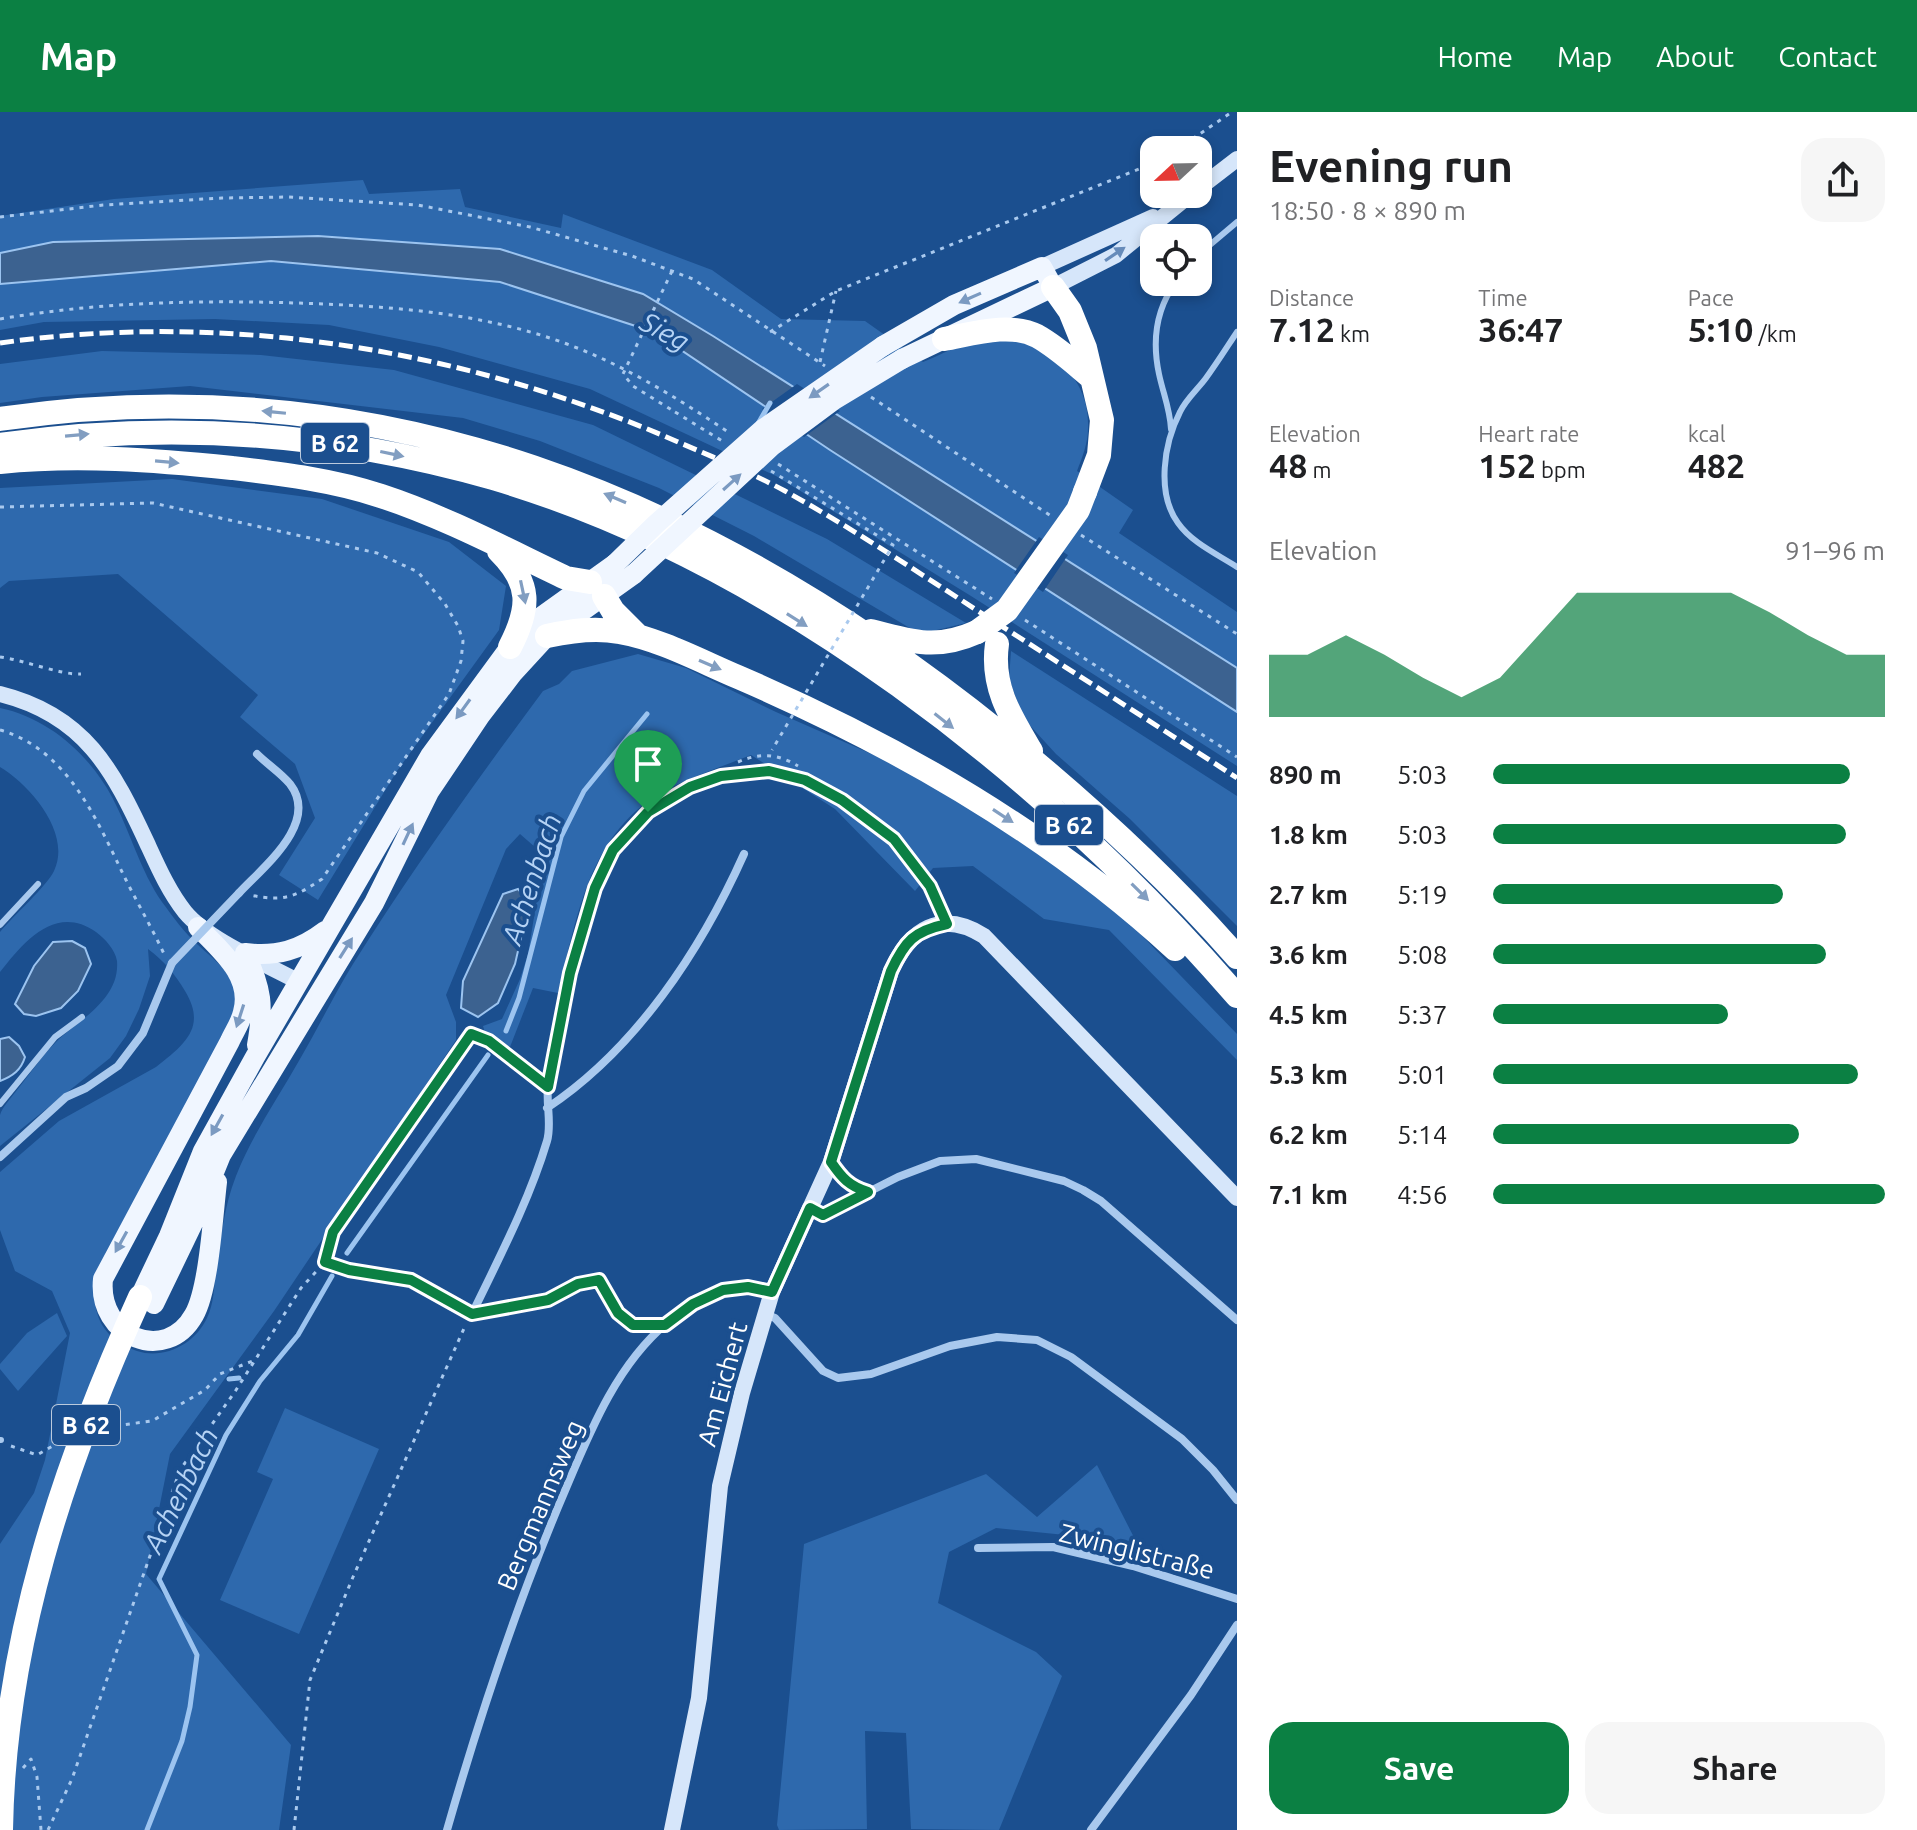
<!DOCTYPE html>
<meta charset="utf-8">
<style>
:root{--surface:#fff;--page:#f6f6f6;--text:#202124;--muted:#757577;--accent:#0b8043}
body{margin:0;font-family:Ubuntu,sans-serif;background:var(--page);color:var(--text);height:100vh;display:flex;flex-direction:column;font-size:30px;white-space:nowrap}
*{box-sizing:border-box;margin:0}
p{font-size:26px;color:var(--muted)}
.icon{flex:none;width:44px;height:44px;fill:none;stroke:currentColor;stroke-width:2;stroke-linecap:round;stroke-linejoin:round}
.map{position:relative;flex:1;overflow:hidden}
.drawer{display:flex;flex-direction:column;background:var(--surface);width:680px}
.drawer>*{flex:none}
.needle{width:52px;rotate:248deg}
.tools{position:absolute;left:1140px;top:24px;display:grid;gap:16px}
.tools a{display:grid;place-items:center;width:72px;height:72px;border-radius:16px;background:var(--surface);box-shadow:0 4px 12px #0003;font-size:40px}
.pin{position:absolute;display:grid;place-items:center;width:68px;height:68px;color:#fff;margin:-82px -34px;border-radius:50% 50% 50% 0;rotate:-45deg;box-shadow:0 0 8px #0007}
.pin .icon{rotate:45deg}
.round{display:grid;place-items:center;flex:none;width:84px;height:84px;border-radius:24px;background:var(--page)}
.summary{display:flex;align-items:center;justify-content:space-between;height:136px;padding:0 32px}
h1{font-size:44px;font-weight:700;line-height:60px}
.figures{display:grid;grid-template-columns:repeat(3,1fr);gap:12px;height:136px;padding:8px 32px}
.figures div{display:grid;align-content:center}
.figures b{font-size:34px;font-weight:700}
.figures small{font-size:22px;font-weight:400}
.figures p{font-size:22px}
.chart{height:224px;padding:16px 32px}
.chart p{display:flex;justify-content:space-between}
.chart svg{width:100%;height:144px;margin-top:8px;fill:var(--accent);opacity:.7}
.cta{display:flex;gap:16px;margin-top:auto;padding:16px 32px}
.cta a{flex:1;height:92px;border-radius:24px;background:var(--accent);color:#fff;font-size:32px;font-weight:700;line-height:92px;text-align:center}
.cta a+a{background:var(--page);color:var(--text)}
ul{padding:0 32px;list-style:none;font-size:26px}
li{display:grid;grid-template-columns:128px 96px 1fr;align-items:center;height:60px}
li i{height:20px;border-radius:10px;background:var(--accent)}
header{display:flex;align-items:center;gap:48px;box-sizing:border-box;height:112px;padding:0 40px;background:var(--accent);color:#fff}
header strong{font-size:38px}
nav{display:flex;gap:44px;margin-inline-start:auto;font-size:28px}
main{display:flex;flex:1;min-height:0}
.map>svg:first-child{display:block}
</style>
<header>
<strong>Map</strong>
<nav><a>Home</a><a>Map</a><a>About</a><a>Contact</a></nav>
</header>
<main>
<div class="map">
<svg width="1237" height="1718" viewBox="0 0 1237 1718">
<rect width="100%" height="100%" fill="#1b4f8f"/>
<path fill="#2e69ad" d="M363,68L369,82L460,77L465,95L561,116L563,102L712,158L781,207L865,209L923,250C939,244 957,233 975,229C1032,217 1091,256 1088,317C1088,331 1082,346 1077,359L1133,398L1119,421L1237,500V556L713,224L643,182L500,137L318,124L53,130L0,141V104L114,87Z
M271,149L500,170L654,220L830,338L1237,600V654L971,484L776,364L590,277L439,235L329,213L215,207L44,210L0,218V172Z
M102,239L261,243L394,258L593,313L827,427L966,511L920,522L754,424L659,376L540,329L463,306L190,274L42,285L0,291V252Z
M172,367L322,387L449,430L506,474L499,518L397,659L318,788L279,763L315,706L295,652L240,605L258,583L118,462L9,469L0,476V376Z
M1011,539L1237,684V814L1130,707L1056,642L1024,607L1009,567Z
M638,542L686,556L776,600L883,647L951,683L1059,756L1123,804L1237,922V948L1109,818L1044,807L973,754L933,756L915,779L835,697L751,643C724,654 696,663 670,676C589,717 578,802 558,881L533,876L510,935L486,924L483,914L502,907L520,867L528,842L536,793L524,769L543,742L520,722L506,737L446,883L456,910V928L274,1199L170,1342L146,1462L291,1633L279,1718H0V1432L34,1381L45,1348L70,1221L52,1179L15,1159L0,1118V1060L59,1009L156,955C185,932 207,915 185,879C175,862 164,849 148,837L150,864L139,897L126,924L110,946L0,1034C0,1025 0,1013 0,1003C2,995 12,985 17,978C30,962 41,945 56,930C78,908 120,888 117,849C115,837 105,827 96,820C55,791 23,831 0,860V820C13,804 47,774 54,759C72,721 30,673 0,655V596C48,606 89,642 112,685C130,719 140,758 162,790C173,805 184,820 197,832C212,846 225,854 233,873C240,888 232,905 227,920L106,1140C87,1179 89,1223 137,1239C164,1248 195,1232 207,1206C214,1192 214,1174 216,1159C221,1127 224,1094 236,1064C252,1023 278,986 300,947C318,916 334,883 353,852C412,758 477,668 543,579L559,572L572,559Z
M57,1201L67,1224L18,1279L0,1257V1252L27,1221Z
M285,1296L379,1337L299,1522L220,1488L273,1367L257,1360Z
M1097,1353L1142,1441L1065,1423L996,1416L949,1440L938,1491L1036,1540L1062,1564L999,1718L911,1717L906,1621L865,1619L867,1717L779,1718L777,1713L804,1432L986,1362L1037,1405Z"/>
<path fill="#3c6290" stroke="#9cc4f0" stroke-width="2" d="M318,124L500,137L643,182L713,224L1237,556V600L830,338L654,220L500,170L271,149L0,172V141L53,130Z
M518,777L529,791L515,852L498,891L478,905L461,896L463,869L503,782Z
M72,829L85,836L91,852L78,879L61,896L36,904L24,902L15,892L34,854L53,830Z
M9,925L19,934L25,945C21,958 13,964 0,969V927Z"/>
<path fill="#1b4f8f" d="M797,272L840,299L804,325L762,297Z
M1039,425L1068,443L1043,480L1014,461Z"/>
<g fill="none" stroke-linecap="round" stroke-linejoin="round">
<path stroke="#9cc4f0" stroke-width="5" d="M759,310L770,291
M506,919L519,886L561,725L584,679L647,602
M347,1141L488,943
M229,1267L239,1266
M147,1718L182,1629L190,1595L197,1543L159,1467L226,1323L260,1269L298,1223L332,1164"/>
<path stroke="#a9c9ee" stroke-width="3" stroke-dasharray="4 6" stroke-linecap="butt" d="M1176,38L1232,0
M0,105L103,93L222,86L288,85L418,93L530,115L632,144L693,167L825,254
M672,159L623,262L633,274L675,300
M0,207C98,190 198,188 297,191C388,194 481,200 567,232C626,254 679,287 731,322
M770,220L836,179L1154,51
M820,250L836,179
M871,285L1051,404
M778,352L992,487
M0,395L153,391L377,441L418,460L445,492L458,514L463,529L461,549L449,582L322,767C295,785 284,790 250,783
M1081,423L1237,522
M1025,508L1237,645
M0,545C24,548 60,563 81,562
M0,618C69,638 97,709 126,768C139,794 153,818 165,844
M738,650C761,640 778,642 798,654
M325,1150L349,1158L411,1168L464,1197
M486,1200L548,1188L578,1172L599,1168C613,1192 618,1213 649,1213
M106,1315L152,1309L205,1278L220,1262L255,1248
M11,1334L37,1343L58,1331
M23,1656L31,1647L37,1665L41,1718
M48,1718L72,1667L180,1358L236,1278L301,1176L325,1150L333,1120L471,922L489,929L539,968
M294,1718L310,1568L353,1465L466,1212"/>
<path stroke="#a9c9ee" stroke-width="6" d="M1198,143L1237,110
M1237,220C1227,235 1217,251 1206,266C1198,277 1186,287 1180,300C1164,331 1156,381 1178,411C1192,431 1217,442 1237,455
M1171,317C1170,297 1163,281 1159,262C1152,229 1156,197 1176,170
M0,813L38,772
M0,992L55,925L82,905
M0,1328H1"/>
<path stroke="#a9c9ee" stroke-width="8" d="M239,781C263,755 320,711 290,672C281,661 267,652 257,642
M547,996C636,937 701,838 744,742
M0,1045L66,985L86,976L118,954L143,921L172,851
M831,1051C842,1067 849,1074 868,1080
M810,1096L823,1103L898,1065L940,1049L976,1047L1064,1069L1083,1078L1101,1089L1237,1208
M472,1202C499,1146 529,1089 547,1029C552,1013 546,992 548,975C554,919 569,863 585,810C592,786 599,757 614,737C652,685 724,648 788,664C845,678 899,724 929,773C936,785 941,799 947,812
M765,1202L775,1206L823,1259L838,1266L871,1262L950,1234L997,1225L1037,1228L1071,1245L1182,1327L1213,1358L1237,1388
M978,1436L1053,1435L1133,1454L1237,1487
M447,1718C480,1603 517,1491 564,1381C589,1322 616,1253 667,1211C702,1182 727,1171 772,1180
M1091,1718L1191,1583L1237,1513"/>
<path stroke="#d6e6fa" stroke-width="16" d="M1198,77L1237,47
M1042,155L1153,105
M1053,175L1116,143L1191,82
M0,582C85,603 113,658 147,731C158,755 169,780 185,800C208,828 266,852 299,870
M672,1718L699,1586L720,1374L742,1281L772,1180L831,1050L891,859C910,817 941,797 984,824L1237,1086"/>
<path stroke="#f0f6ff" stroke-width="20" d="M883,234L954,193L1042,155L1053,175L902,247
M198,815C220,838 253,864 243,900C241,910 234,920 230,929L103,1167C97,1225 166,1253 194,1203C209,1177 213,1103 217,1070
M245,841C262,877 264,894 257,933
M245,841C277,845 300,838 325,819
M140,1185L169,1124L203,1039L255,945L430,644L510,535L541,505L615,452
M154,1192L195,1107L221,1043L374,791L429,680L480,604L513,561L547,524L634,462"/>
<path stroke="#fff" stroke-width="24" d="M1053,175L1070,199L1085,236L1102,308L1099,343L1085,380
M944,227C972,222 1010,210 1037,224C1057,235 1075,252 1092,266
M0,307C380,251 709,387 1001,622C1085,690 1166,764 1237,845
M0,333C165,309 332,320 493,366C774,449 1047,664 1237,884
M0,350C77,342 155,348 232,356C282,362 333,368 381,384C445,405 505,437 566,466L590,470
M499,439C532,472 530,496 510,535
M604,484L613,499L638,524
M871,519C912,530 937,538 977,520
M547,524C570,519 595,515 619,520C660,527 700,549 738,565C896,633 1048,720 1175,837
M997,532C991,574 1010,604 1031,639"/>
<path stroke="#fff" stroke-width="5" stroke-dasharray="14 6" stroke-linecap="butt" d="M0,231C225,199 453,236 662,323C703,341 746,358 785,379C850,415 913,457 975,497C1062,553 1150,609 1237,666"/>
<path stroke="#a9c9ee" stroke-width="3" stroke-dasharray="4 6" stroke-linecap="butt" d="M675,300L724,330
M771,359L893,433L772,638"/>
<path stroke="#a9c9ee" stroke-width="8" d="M172,851L239,781"/>
<path stroke="#f0f6ff" stroke-width="20" d="M615,452L656,412L763,317L883,234
M634,462L772,334L834,288L902,247"/>
<path stroke="#fff" stroke-width="24" d="M977,520L1007,498L1078,398L1085,380
M1,1718C4,1531 63,1354 140,1185"/>
</g>
<defs><path id="oneway-solid" d="M-6-.8H1V-3.2L6.5 0L1 3.2V.8H-6Z" transform="scale(2)"/></defs>
<use fill="#668bba" href="#oneway-solid" transform="translate(1115 142) rotate(-34)"/>
<g fill="#7b9ac1">
<use href="#oneway-solid" transform="translate(970 186) rotate(156)"/>
<use href="#oneway-solid" transform="translate(819 279) rotate(145)"/>
<use href="#oneway-solid" transform="translate(732 370) rotate(-42)"/>
<use href="#oneway-solid" transform="translate(463 597) rotate(126)"/>
<use href="#oneway-solid" transform="translate(408 722) rotate(-65)"/>
<use href="#oneway-solid" transform="translate(346 836) rotate(-58)"/>
<use href="#oneway-solid" transform="translate(240 904) rotate(108)"/>
<use href="#oneway-solid" transform="translate(217 1013) rotate(119)"/>
<use href="#oneway-solid" transform="translate(121 1130) rotate(119)"/>
</g>
<g fill="#829ec1">
<use href="#oneway-solid" transform="translate(274 300) rotate(-174)"/>
<use href="#oneway-solid" transform="translate(77 323) rotate(-5)"/>
<use href="#oneway-solid" transform="translate(392 342) rotate(12)"/>
<use href="#oneway-solid" transform="translate(167 350) rotate(5)"/>
<use href="#oneway-solid" transform="translate(615 386) rotate(-157)"/>
<use href="#oneway-solid" transform="translate(523 480) rotate(78)"/>
<use href="#oneway-solid" transform="translate(797 508) rotate(32)"/>
<use href="#oneway-solid" transform="translate(710 553) rotate(23)"/>
<use href="#oneway-solid" transform="translate(944 609) rotate(38)"/>
<use href="#oneway-solid" transform="translate(1003 704) rotate(33)"/>
<use href="#oneway-solid" transform="translate(1140 780) rotate(45)"/>
</g>
<g fill="none" stroke-linecap="round" stroke-linejoin="round">
<g stroke="#fff" stroke-width="16">
<path id="route" d="M769,659L805,668L842,688L894,727L930,774L947,812C914,819 905,829 891,859L831,1050C842,1066 849,1074 868,1080L823,1103L810,1096L772,1180L748,1175L723,1178L693,1192L665,1213H633L618,1201L599,1168L578,1172L548,1188L472,1202L411,1168L349,1158L325,1150L333,1120L471,922L489,929L548,975L570,861L595,776L613,738L648,700L690,675L721,664Z"/>
</g>
<use href="#route" stroke="#0b8043" stroke-width="10"/>
</g>
<g text-anchor="middle" dominant-baseline="central" stroke-width="8" stroke-linejoin="round" paint-order="stroke">
<g fill="#1b4f8f" stroke="#bbcadd" stroke-width="2">
<rect x="301" y="311" width="68" height="40" rx="6"/>
<rect x="1035" y="693" width="68" height="40" rx="6"/>
<rect x="52" y="1293" width="68" height="40" rx="6"/>
</g>
<g font-size="24" font-weight="bold" fill="#fff">
<text x="335" y="331">B 62</text>
<text x="1069" y="713">B 62</text>
<text x="86" y="1313">B 62</text>
</g>
<g font-size="26" fill="#fff" stroke="#1b4f8f">
<text transform="translate(722 1272) rotate(-75)">Am Eichert</text>
<text transform="translate(540 1393) rotate(-67)">Bergmannsweg</text>
<text transform="translate(1137 1439) rotate(14)">Zwinglistraße</text>
</g>
<g font-size="28" font-style="italic" fill="#b5d3f5" stroke="#1b4f8f">
<text transform="translate(665 219) rotate(29)">Sieg</text>
<text transform="translate(531 767) rotate(-72)">Achenbach</text>
<text transform="translate(180 1378) rotate(-64)">Achenbach</text>
</g>
</g>
</svg>
<div class="tools">
<a><svg class="needle" viewBox="-14 -14 28 28"><path d="M0-13l5 13h-10z" fill="#e53935"/><path d="M0 13l5-13h-10z" fill="#757577"/></svg></a>
<a><svg class="icon" aria-label="locate" viewBox="0 0 24 24"><circle cx="12" cy="12" r="6"/><path d="M12 2v4M12 18v4M2 12h4M18 12h4"/></svg></a>
</div>
<div class="pin" style="left:648px;top:700px;background:#1e9e55"><svg class="icon" aria-label="arrive" viewBox="0 0 24 24"><path d="M6 21V4h12l-3 4 3 4H6"/></svg></div>
</div>
<section class="drawer">
<div class="summary"><div><h1>Evening run</h1><p>18:50 · 8 × 890 m</p></div><a class="round"><svg class="icon" aria-label="share" viewBox="0 0 24 24"><path d="M12 15V3M7 8l5-5 5 5M5 13v7h14v-7"/></svg></a></div>
<div class="figures">
<div><p>Distance</p><b>7.12<small> km</small></b></div>
<div><p>Time</p><b>36:47</b></div>
<div><p>Pace</p><b>5:10<small> /km</small></b></div>
</div>
<div class="figures">
<div><p>Elevation</p><b>48<small> m</small></b></div>
<div><p>Heart rate</p><b>152<small> bpm</small></b></div>
<div><p>kcal</p><b>482</b></div>
</div>
<div class="chart"><p><span>Elevation</span>91–96 m</p>
<svg viewBox="0 0 160 44" preserveAspectRatio="none"><path d="M0 44V25L10 25L20 19L30 25L40 32L50 38L60 32L70 19L80 6L90 6L100 6L110 6L120 6L130 12L140 19L150 25L160 25V44z"/></svg>
</div>
<ul>
<li><b>890 m</b>5:03<i style="width:91%"></i></li>
<li><b>1.8 km</b>5:03<i style="width:90%"></i></li>
<li><b>2.7 km</b>5:19<i style="width:74%"></i></li>
<li><b>3.6 km</b>5:08<i style="width:85%"></i></li>
<li><b>4.5 km</b>5:37<i style="width:60%"></i></li>
<li><b>5.3 km</b>5:01<i style="width:93%"></i></li>
<li><b>6.2 km</b>5:14<i style="width:78%"></i></li>
<li><b>7.1 km</b>4:56<i style="width:100%"></i></li>
</ul>
<div class="cta"><a>Save</a><a>Share</a></div>
</section>
</main>
